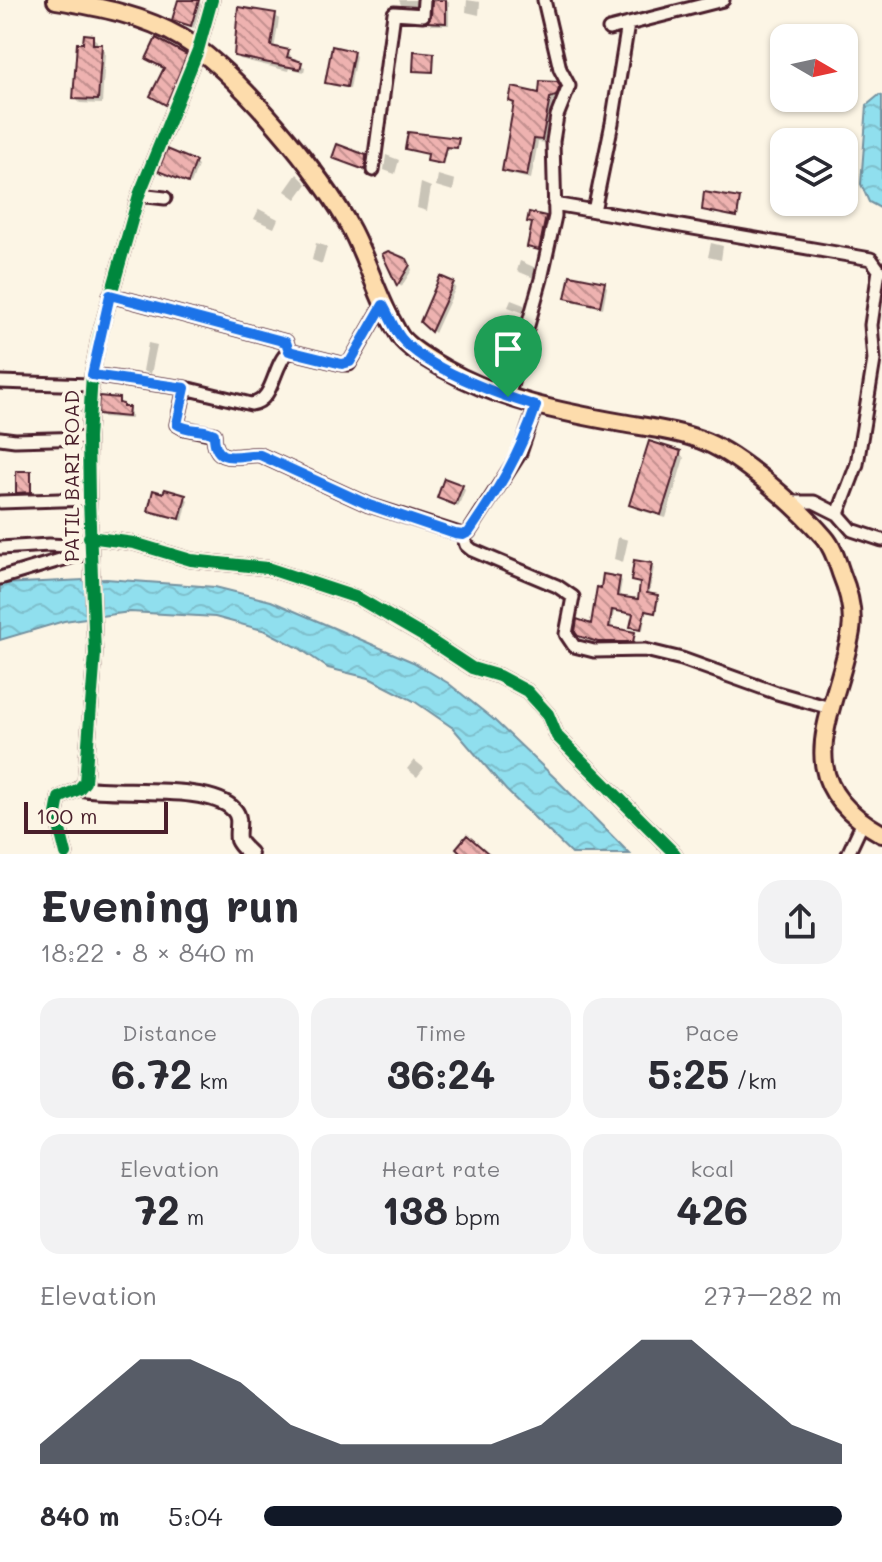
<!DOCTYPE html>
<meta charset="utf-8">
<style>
:root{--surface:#fff;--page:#f2f2f3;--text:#2b2b33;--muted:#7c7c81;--accent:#111827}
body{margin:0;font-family:Mali,sans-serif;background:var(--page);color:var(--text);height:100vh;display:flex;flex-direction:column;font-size:30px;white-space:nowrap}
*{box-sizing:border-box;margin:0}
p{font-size:26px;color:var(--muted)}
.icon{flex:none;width:44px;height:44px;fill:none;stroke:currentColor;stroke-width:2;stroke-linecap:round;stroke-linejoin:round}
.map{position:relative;height:854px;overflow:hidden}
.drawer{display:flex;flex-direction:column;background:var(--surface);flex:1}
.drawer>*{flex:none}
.needle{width:52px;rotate:99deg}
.tools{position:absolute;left:770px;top:24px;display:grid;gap:16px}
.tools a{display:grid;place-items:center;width:88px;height:88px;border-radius:16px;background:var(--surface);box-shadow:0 2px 6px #0004;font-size:40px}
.scale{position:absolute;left:24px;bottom:20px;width:144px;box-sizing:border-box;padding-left:8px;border:4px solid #4a1f2b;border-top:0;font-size:22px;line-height:28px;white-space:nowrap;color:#4a1f2b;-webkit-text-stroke:6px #fcf5e5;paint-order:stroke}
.pin{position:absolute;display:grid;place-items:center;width:68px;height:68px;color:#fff;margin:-82px -34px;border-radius:50% 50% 50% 0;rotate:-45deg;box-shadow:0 0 8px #0007}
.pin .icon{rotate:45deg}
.round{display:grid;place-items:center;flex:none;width:84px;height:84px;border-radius:24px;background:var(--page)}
.overview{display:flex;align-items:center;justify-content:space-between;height:136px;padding:0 40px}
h1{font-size:44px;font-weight:800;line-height:60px}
.figures{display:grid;grid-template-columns:repeat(3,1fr);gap:12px;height:136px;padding:8px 40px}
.figures div{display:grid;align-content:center;border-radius:20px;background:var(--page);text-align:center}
.figures b{font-size:40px;font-weight:800}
.figures small{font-size:22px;font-weight:400}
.figures p{font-size:22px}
.chart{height:224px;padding:16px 40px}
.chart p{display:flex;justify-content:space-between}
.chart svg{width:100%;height:144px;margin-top:8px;fill:var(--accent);opacity:.7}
ul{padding:0 40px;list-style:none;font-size:26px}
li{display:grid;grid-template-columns:128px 96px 1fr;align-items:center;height:60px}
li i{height:20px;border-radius:10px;background:var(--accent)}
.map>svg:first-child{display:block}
</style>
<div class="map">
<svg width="882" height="854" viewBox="0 0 882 854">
<defs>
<pattern id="water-waves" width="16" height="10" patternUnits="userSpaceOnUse" patternTransform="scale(2)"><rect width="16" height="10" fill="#90dfee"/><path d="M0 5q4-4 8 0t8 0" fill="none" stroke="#7ebfcc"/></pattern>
<pattern id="building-back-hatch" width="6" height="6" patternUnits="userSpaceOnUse" patternTransform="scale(2)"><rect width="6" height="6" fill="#eeb2b0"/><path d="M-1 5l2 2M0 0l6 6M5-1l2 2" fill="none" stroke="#c3908f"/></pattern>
</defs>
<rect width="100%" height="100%" fill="#fcf5e5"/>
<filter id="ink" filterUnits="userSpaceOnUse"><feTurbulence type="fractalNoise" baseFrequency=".0125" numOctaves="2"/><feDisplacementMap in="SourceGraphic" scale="16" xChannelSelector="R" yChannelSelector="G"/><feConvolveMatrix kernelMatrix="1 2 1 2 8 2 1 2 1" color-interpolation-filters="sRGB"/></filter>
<g filter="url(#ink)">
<path fill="url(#water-waves)" stroke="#7492a0" stroke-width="2" d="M879,95L882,96V209L869,202L861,184L867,105Z
M106,579L215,587L271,601L413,662L448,683L493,719L556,779L630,854H572L506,790L453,728L414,701L369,678L328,668L299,648L266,631L215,617L130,612L64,621L0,640V584Z"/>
<path fill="#0003" d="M180,0H197L201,4L194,28L174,20Z
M399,0H418L417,8L402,7Z
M433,0L449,1V25H432L429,22L433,16Z
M467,0L480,2L479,15L466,12Z
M275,15L279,19L274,49L288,52L291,56V60L305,67L304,72L289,68L288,71L240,59L236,55Z
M92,37L97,41V46L105,51L102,104L80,103L75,98L85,45Z
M353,53L356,56L350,89L330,85L327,82Z
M433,54L434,73L415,70Z
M186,57L190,61L171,108L152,96L166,69L149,58Z
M556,83L563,92L559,100L553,101L546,143L538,142L531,179L508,174L504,170L516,106L511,101L541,96Z
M458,140V149L448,148L443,165L431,162L430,154L407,149Z
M386,155L399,160L395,174L384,170Z
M334,157H365L369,160L367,171Z
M195,163L198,166L191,184L160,170Z
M297,174L307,184L296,199L285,191Z
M438,175L455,180L453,191L436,186Z
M421,183L431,187L427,211L417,208Z
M739,200L738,218L704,209Z
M259,209L278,219L274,228L254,219Z
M545,217L540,251L530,248L529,247Z
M316,243L327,247L322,264L312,260Z
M711,243L723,246L721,260L708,257Z
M384,255L406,260L410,264L412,270L401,287Z
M520,261L536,268L534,278L517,271Z
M452,284L456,287L435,333L422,321Z
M604,284L607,287L603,308L571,301L567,298Z
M511,300L524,305V313L508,307Z
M148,343L157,345L151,374L143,371Z
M118,400L131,413V419L103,417L100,414Z
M69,406L81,407L82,417L70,415Z
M680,453L684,458L666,518L636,509L631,504Z
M462,486L465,490L458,507L439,497Z
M165,496L185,497L188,500L183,521L153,513L150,510Z
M618,537L628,540L623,562L614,559Z
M651,565L654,567L649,595L659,599L656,614L646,612L643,630L632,627L634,615L614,611L611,630L634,634L635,643L601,644L582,638L577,632L592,626L620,579L622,581L619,598L639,601L642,584L633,581Z
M414,760L424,768L417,777L407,769Z"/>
<path fill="url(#building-back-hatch)" stroke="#4a1f2b" stroke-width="2" d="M178,0H199L191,26L172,20Z
M432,0H446V23L427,22L431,16Z
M238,7L276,13L271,46L289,50L287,57L302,62L300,69L234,56Z
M84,34L93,35V44H102L98,100L73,99L77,43H83Z
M156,38L187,55L166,105L150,96L164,68L146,59Z
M332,46L354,51L347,87L325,83Z
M414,51L434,53L433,72L413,71Z
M540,81L557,82L560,86L556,96L550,98L542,140L534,139L527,176L502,171L514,103L509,101L512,87L539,93Z
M408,132L459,138L457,148L446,147L442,164L427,161L428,154L405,149Z
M337,144L366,155L365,170L332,158Z
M167,149L196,161L188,183L158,171Z
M704,192L740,198L737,217L702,210Z
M529,212L546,216L539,250L527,247L532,223L527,222Z
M388,251L407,259L410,265L397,286L382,254Z
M570,275L605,282L600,306L565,298Z
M440,276L454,282L431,332L420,322Z
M99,396L119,398V403L123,404V407H129L128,417L98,414Z
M649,441L681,451L661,515L629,505Z
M16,471H31V492L16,493Z
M444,478L463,485L455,505L437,498Z
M165,489L186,495L180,519L148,511L153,490L163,493Z
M634,560L652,563L647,593L658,595L655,613L645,611L641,629L630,627L633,614L612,610L609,627L635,632L633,642H598L578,636L575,632L577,619L591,624L597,587L601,588L603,574L620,577L617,596L638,599L640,583L631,581Z
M467,835L489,854H462L456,848Z"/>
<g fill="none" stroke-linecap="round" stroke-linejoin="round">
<g stroke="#4a1f2b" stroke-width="17">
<path id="minor" d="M609,29L723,0
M373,170L394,13L423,15L424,0
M139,195L165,198
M554,204L871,259L879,270L871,325L874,360L857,464L838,514
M594,211L612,123L628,24
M110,295L286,342L289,351
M92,375L185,388L251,404C275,401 272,365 289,351L342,364H349L383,305
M0,382L90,385
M185,388L177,424L184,428L214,434C214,468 240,453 260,455L369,505L463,535L469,532L520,453L536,406
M508,397L541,279L555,216L553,141L557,116L569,86L560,69L544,0
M0,438L15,440L88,438
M0,502L89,499
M787,502H814L838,514L852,530L882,540
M463,535L466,545L472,550L557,586L573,597L566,634L574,646L594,651L645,650L682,659L777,693L830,708
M89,537L134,543L191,560L267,568L358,598L425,637L472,668L499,676L527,691L548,714L557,736L675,854
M0,548L49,545L90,547
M0,578L90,551
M66,854L56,814L59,798L79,789L85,782L95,654L89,499L88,438L92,375L99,337L139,195L198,50L212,0
M848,854L863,822"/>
</g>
<g stroke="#4a1f2b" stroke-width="20">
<path id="tertiary" d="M81,788C116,795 211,783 234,810C242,819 236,829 238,840C240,845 246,850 250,854"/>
</g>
<g stroke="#4a1f2b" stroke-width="22">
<path id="primary" d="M56,0C100,7 143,15 182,38C235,70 323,175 352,231C367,260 376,292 392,322C395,327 398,334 402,339C413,351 431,361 445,369C500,400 560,412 622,423C650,428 679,431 706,442C742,457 798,507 824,537C833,547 837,561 841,573C848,590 854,612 851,631C837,715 782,778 882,834"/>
</g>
<use href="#minor" stroke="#fcf5e5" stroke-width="11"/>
<use href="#tertiary" stroke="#fcf5e5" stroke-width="14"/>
<use href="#primary" stroke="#fddcac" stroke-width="16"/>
<g stroke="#fcf5e5" stroke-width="17">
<path id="cycleway" d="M89,537L134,543L191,560L267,568L358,598L425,637L472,668L499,676L527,691L548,714L557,736L675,854
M66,854L56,814L59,798L79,789L85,782L95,654L89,499L88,438L92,375L99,337L139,195L198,50L212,0"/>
</g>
<use href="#cycleway" stroke="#00873e" stroke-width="12"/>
</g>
</g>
<g fill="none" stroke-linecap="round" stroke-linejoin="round" filter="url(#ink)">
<g stroke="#fff" stroke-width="16">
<path id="route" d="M110,295L286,342L289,351L342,364L350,362L383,305C389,315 394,329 401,338C425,368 499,395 536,406C519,457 499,488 469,532L463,535L455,534L369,505L260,455C240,453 214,468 214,434C203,428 188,432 177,424L185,388L92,375Z"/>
</g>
<use href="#route" stroke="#1a73e8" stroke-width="10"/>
</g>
<g text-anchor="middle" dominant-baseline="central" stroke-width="8" stroke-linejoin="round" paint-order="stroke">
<g font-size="20" fill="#4a1f2b" stroke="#fcf5e5">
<text transform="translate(71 476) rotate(-90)">PATIL BARI ROAD</text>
</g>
</g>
</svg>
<div class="tools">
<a><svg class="needle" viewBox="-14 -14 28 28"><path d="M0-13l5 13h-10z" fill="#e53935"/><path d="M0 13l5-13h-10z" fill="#7c7c81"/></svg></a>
<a><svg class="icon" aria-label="layers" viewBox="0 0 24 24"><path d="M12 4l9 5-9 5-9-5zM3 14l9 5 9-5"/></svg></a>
</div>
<div class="scale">100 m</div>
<div class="pin" style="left:508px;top:397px;background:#1e9e55"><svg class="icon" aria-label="arrive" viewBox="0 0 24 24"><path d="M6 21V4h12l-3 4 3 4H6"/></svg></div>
</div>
<section class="drawer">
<div class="overview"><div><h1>Evening run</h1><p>18:22 · 8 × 840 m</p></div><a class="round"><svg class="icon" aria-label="share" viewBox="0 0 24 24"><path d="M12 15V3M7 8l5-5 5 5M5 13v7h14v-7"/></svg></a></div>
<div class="figures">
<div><p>Distance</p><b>6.72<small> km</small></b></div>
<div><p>Time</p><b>36:24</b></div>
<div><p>Pace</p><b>5:25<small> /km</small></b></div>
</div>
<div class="figures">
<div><p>Elevation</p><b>72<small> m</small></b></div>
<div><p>Heart rate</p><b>138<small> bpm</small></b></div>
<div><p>kcal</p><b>426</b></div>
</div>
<div class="chart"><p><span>Elevation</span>277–282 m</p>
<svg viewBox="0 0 160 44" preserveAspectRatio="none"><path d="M0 44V38L10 25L20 12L30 12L40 19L50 32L60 38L70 38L80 38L90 38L100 32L110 19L120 6L130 6L140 19L150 32L160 38V44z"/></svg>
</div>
<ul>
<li><b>840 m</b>5:04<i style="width:100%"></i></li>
</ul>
</section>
